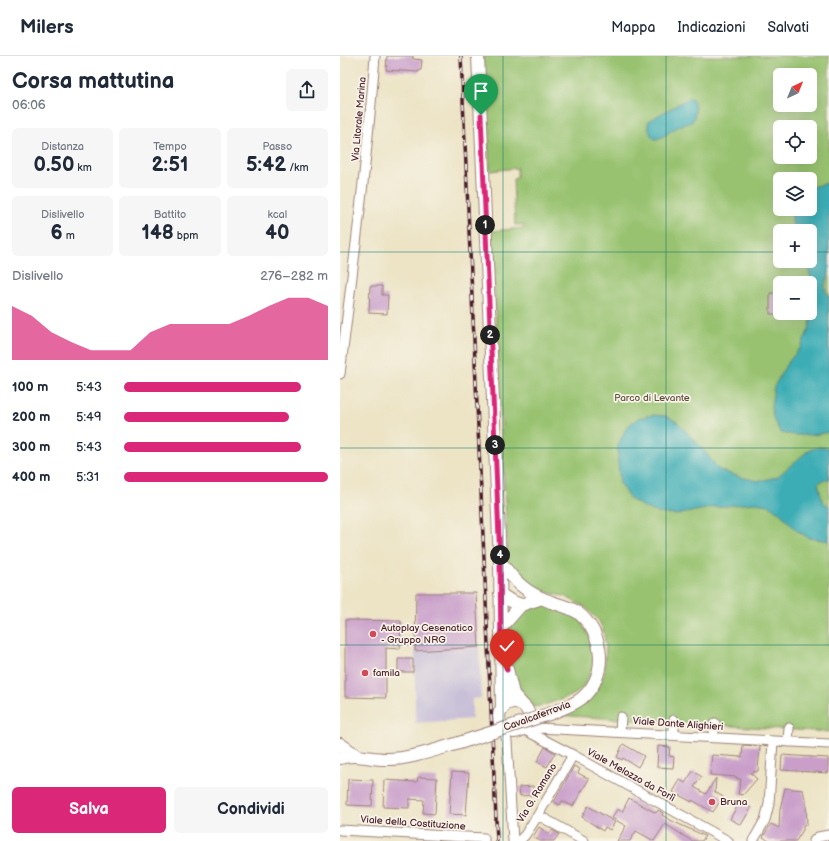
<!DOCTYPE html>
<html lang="it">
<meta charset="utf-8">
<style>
:root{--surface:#fff;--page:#f6f6f7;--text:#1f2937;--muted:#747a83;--line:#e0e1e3;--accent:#db2777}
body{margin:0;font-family:"Balsamiq Sans",sans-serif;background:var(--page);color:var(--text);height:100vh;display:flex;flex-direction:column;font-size:15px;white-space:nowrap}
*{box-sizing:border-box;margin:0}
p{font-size:13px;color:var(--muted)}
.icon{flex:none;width:22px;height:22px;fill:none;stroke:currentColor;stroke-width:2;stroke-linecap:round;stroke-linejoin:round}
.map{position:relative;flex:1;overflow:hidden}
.side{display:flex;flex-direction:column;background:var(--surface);width:340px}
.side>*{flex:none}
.needle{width:26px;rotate:43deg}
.buttons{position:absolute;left:433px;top:12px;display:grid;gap:8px}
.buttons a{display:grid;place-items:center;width:44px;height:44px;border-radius:6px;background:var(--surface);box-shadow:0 4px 16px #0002;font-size:20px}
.pin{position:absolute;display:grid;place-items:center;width:34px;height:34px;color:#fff;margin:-41px -17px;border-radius:50% 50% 50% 0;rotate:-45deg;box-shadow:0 0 4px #0007}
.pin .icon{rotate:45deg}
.km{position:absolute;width:20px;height:20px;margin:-10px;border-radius:50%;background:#222;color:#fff;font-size:11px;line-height:20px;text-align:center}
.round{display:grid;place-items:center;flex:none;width:42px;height:42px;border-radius:6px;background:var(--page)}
.summary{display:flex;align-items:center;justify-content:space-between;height:68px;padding:0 12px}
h1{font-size:22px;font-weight:800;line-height:30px}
.metrics{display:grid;grid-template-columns:repeat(3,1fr);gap:6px;height:68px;padding:4px 12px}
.metrics div{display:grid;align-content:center;border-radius:6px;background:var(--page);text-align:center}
.metrics b{font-size:20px;font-weight:800}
.metrics small{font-size:11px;font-weight:400}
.metrics p{font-size:11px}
.chart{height:112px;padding:8px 12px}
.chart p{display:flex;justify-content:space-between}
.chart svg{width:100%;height:72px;margin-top:4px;fill:var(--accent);opacity:.7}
.action{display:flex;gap:8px;margin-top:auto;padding:8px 12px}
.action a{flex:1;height:46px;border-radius:6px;background:var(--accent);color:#fff;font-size:16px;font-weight:800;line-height:46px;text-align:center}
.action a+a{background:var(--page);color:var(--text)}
ul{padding:0 12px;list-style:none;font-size:13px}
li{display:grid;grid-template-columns:64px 48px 1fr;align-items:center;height:30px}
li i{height:10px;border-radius:5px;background:var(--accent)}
header{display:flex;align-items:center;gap:24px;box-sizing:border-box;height:56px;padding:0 20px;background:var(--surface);border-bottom:1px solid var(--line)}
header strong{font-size:19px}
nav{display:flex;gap:22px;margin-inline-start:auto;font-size:14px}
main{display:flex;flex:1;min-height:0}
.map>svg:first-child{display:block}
</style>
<header>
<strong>Milers</strong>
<nav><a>Mappa</a><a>Indicazioni</a><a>Salvati</a></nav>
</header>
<main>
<section class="side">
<div class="summary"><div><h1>Corsa mattutina</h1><p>06:06</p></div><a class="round"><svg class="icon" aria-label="share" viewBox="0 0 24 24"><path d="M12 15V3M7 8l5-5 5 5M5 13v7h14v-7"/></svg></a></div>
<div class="metrics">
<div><p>Distanza</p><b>0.50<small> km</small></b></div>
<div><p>Tempo</p><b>2:51</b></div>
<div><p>Passo</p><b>5:42<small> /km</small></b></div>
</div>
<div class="metrics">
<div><p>Dislivello</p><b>6<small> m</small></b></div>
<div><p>Battito</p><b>148<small> bpm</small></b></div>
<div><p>kcal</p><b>40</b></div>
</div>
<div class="chart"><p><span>Dislivello</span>276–282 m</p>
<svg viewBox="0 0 160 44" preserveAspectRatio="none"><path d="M0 44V11L10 17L20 27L30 33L40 38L50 38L60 38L70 27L80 22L90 22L100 22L110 22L120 17L130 11L140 6L150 6L160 11V44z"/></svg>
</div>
<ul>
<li><b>100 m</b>5:43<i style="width:87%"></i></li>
<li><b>200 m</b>5:49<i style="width:81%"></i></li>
<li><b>300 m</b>5:43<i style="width:87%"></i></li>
<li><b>400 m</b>5:31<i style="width:100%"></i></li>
</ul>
<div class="action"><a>Salva</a><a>Condividi</a></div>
</section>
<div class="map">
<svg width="489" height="785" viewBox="0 0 489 785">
<rect width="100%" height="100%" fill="#f7f3e8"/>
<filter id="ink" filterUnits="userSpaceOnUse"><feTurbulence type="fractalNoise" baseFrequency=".025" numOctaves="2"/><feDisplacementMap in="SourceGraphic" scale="8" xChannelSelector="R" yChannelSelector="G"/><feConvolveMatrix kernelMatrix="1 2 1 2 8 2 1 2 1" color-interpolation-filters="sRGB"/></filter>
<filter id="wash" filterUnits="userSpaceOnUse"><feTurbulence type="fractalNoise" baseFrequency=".012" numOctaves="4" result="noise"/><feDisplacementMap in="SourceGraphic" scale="16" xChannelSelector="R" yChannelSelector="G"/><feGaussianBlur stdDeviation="0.9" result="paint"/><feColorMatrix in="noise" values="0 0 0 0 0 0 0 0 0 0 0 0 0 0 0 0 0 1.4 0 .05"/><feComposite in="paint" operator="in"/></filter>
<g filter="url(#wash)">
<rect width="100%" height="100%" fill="#ede4c6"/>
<path fill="#c8bfd8" d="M139,591L141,642L132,643V663L75,667V595Z"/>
<path fill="#98c26f" stroke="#71704d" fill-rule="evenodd" d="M143,0H489V676L214,659L250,639L264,619L266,591L263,573L259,565L245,551L224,540L213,538L195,532L182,522L174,515L168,504L156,266L152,175L184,172V169H175L173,123L177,122V112L150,115ZM440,19H470V49H440ZM440,71H470V101H440ZM440,123H470V153H440ZM440,175H470V205H440ZM440,227H470V257H440Z
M201,549L213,550L239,562L254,589V611L243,631L238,636L231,640L204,649L194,651L190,646L178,637L172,617L167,575L171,565L186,552Z"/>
<path fill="#3cadb5" stroke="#436670" d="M349,42H352C355,48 357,60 352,66C347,68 341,69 336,72C323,79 311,95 308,67L310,64Z
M489,127V218C485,228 482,232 489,241V376C473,380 457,380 441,377L434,365L431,351L434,331L446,309L461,291L469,273L471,264L473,229L466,205H470V175H454L452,164V153H470V131Z
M312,359L326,360L337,366L361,391L379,414L400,421L419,425L437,421L469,394L481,391L489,393V424H483L478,428L483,446L489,450V485L469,482L456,474L440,457L429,449L415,447L375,451L336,459L318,457L303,451L289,442L280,428L278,407V389L287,371L298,362Z"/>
<g id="blocks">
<path fill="#c99fca" d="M47,0H73V3L82,4L81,14H79V16L46,14Z
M30,230H42V239H48L47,258L29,257Z
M430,237H440V258H430Z
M76,537H136L139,591L75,595Z
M5,564L61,565L60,593L46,592V642L5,641Z
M58,603H73V616H58Z
M283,688L304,700L298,711L283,702L282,704L277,701Z
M403,689L420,690L418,715L410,717L417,723L403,739L398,738L401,723H397V721L370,719L372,699L402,701Z
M318,690L330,691L329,700L334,701L333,712L317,711Z
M205,691L215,697L207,711L197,706Z
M442,699L488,702V717L441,714Z
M234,710L240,713L238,717L249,723L233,750L222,745L220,749L214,746Z
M353,715L362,721L354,731L366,738L376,722L375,736L383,741L373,756L352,744V746L333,736L340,724L345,727Z
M112,716L129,717L126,759L109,758Z
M78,721L97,722L95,758L83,757L84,744L69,743V752L43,751L44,724L77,726Z
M8,723L33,724L32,750L7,749Z
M193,730V739L180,740L179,731Z
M445,732L463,734L466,747L467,769H463V774L456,785H429L423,781L431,768L439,772L440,753Z
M289,742L316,757L318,754L323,757L322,759L332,765L365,780L362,785H352L325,768L314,785L296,775L290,785H277L286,770L272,762L277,753L282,756Z
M400,745L411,752L401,769L390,763Z
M248,750L275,766L270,774L265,771L263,775L242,761Z
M199,771L209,778L212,774L219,778L214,785H200L193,781Z"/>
</g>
</g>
<g filter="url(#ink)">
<use href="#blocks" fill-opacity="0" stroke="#9c8278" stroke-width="1"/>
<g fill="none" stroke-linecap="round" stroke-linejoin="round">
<g stroke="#9c8278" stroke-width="11">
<path id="street" d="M0,318C13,212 27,106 35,0
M187,669L199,672L489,688
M163,670L167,685L173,785
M183,673L233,699L388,785
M280,676L281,661
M334,679V664
M373,682L375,667
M448,686L449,672
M198,759L244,785
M0,774L144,782V785
M179,785L185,779L198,759L233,699
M413,785L425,764L429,748L433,685
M474,785L478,781L489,779"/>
</g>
<g stroke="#9c8278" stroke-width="14">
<path id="secondary" d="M138,0L160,505L162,653
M160,505C175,526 186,537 211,546C220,549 229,551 237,556C264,576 269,619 242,642C234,649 222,652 212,657
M160,538L171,545L181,549
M161,572L181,549L202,542
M167,613L173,638L182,648
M159 661a15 15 0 1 1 30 0a15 15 0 1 1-30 0Z
M0,688L17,700
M0,702C16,697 30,703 46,703C67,704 98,693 119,687"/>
</g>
<use href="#street" stroke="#fff" stroke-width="9"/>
<use href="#secondary" stroke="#fff" stroke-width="12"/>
<g stroke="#4a1f2b" stroke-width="3.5">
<path id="rail" d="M121,0L157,785"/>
</g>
<use href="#rail" stroke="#f7f3e8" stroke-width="2" stroke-dasharray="6" stroke-linecap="butt"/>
<g stroke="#9c8278" stroke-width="14" stroke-linecap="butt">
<path id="secondary-bridge" d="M119,687L212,657"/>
</g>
<use href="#secondary-bridge" stroke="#fff" stroke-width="12"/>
</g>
</g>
<g fill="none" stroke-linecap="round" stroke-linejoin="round" filter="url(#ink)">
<g stroke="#fff" stroke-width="8">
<path id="route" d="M141,59L160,505L161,594L167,614"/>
</g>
<use href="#route" stroke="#db2777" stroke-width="5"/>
</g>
<path fill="none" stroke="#0f766e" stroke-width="1" stroke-opacity="0.55" d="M163,0V785M326,0V785M0,196H440M470,196H489M0,392H489M0,589H489"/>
<g fill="#d1495b" stroke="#f7f3e8" stroke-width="1.5">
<circle cx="33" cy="578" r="4"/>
<circle cx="25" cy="617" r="4"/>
<circle cx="372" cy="746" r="4"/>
</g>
<g text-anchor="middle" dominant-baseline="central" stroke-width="3.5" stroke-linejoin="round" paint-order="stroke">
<g font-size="10" fill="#4a1f2b" stroke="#f7f3e8">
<text transform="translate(19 63) rotate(-85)">Via Litorale Marina</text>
<text transform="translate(197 660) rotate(-20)">Cavalcaferrovia</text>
<text transform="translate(338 668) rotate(4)">Viale Dante Alighieri</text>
<text transform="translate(291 719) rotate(29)">Viale Melozzo da Forlì</text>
<text transform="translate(197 737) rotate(-59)">Via G. Romano</text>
<text transform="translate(73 767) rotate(4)">Viale della Costituzione</text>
</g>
<g font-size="10" fill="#61503f" stroke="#f7f3e8">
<text x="312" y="342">Parco di Levante</text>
</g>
<g font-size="10" fill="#4a1f2b" stroke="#f7f3e8" text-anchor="start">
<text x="41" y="572">Autoplay Cesenatico<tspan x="41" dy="12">- Gruppo NRG</tspan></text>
<text x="33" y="617">famila</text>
<text x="380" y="746">Bruna</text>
</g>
</g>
</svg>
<div class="buttons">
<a><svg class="needle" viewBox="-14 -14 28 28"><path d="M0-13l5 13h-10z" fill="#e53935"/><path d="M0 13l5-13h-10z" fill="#747a83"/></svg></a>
<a><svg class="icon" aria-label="locate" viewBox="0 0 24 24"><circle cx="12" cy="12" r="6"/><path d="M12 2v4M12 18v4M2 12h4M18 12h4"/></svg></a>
<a><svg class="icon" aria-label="layers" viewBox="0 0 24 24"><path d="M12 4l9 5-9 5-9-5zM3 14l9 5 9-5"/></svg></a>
<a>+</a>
<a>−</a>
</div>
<div class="pin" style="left:141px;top:59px;background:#1e9e55"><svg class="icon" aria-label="arrive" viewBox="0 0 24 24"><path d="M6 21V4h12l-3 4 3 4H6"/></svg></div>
<div class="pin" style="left:167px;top:614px;background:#d93025"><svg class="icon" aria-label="check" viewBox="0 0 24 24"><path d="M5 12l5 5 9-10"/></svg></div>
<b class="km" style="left:145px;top:169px">1</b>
<b class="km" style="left:150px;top:279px">2</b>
<b class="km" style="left:155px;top:389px">3</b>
<b class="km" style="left:160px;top:499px">4</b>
</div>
</main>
